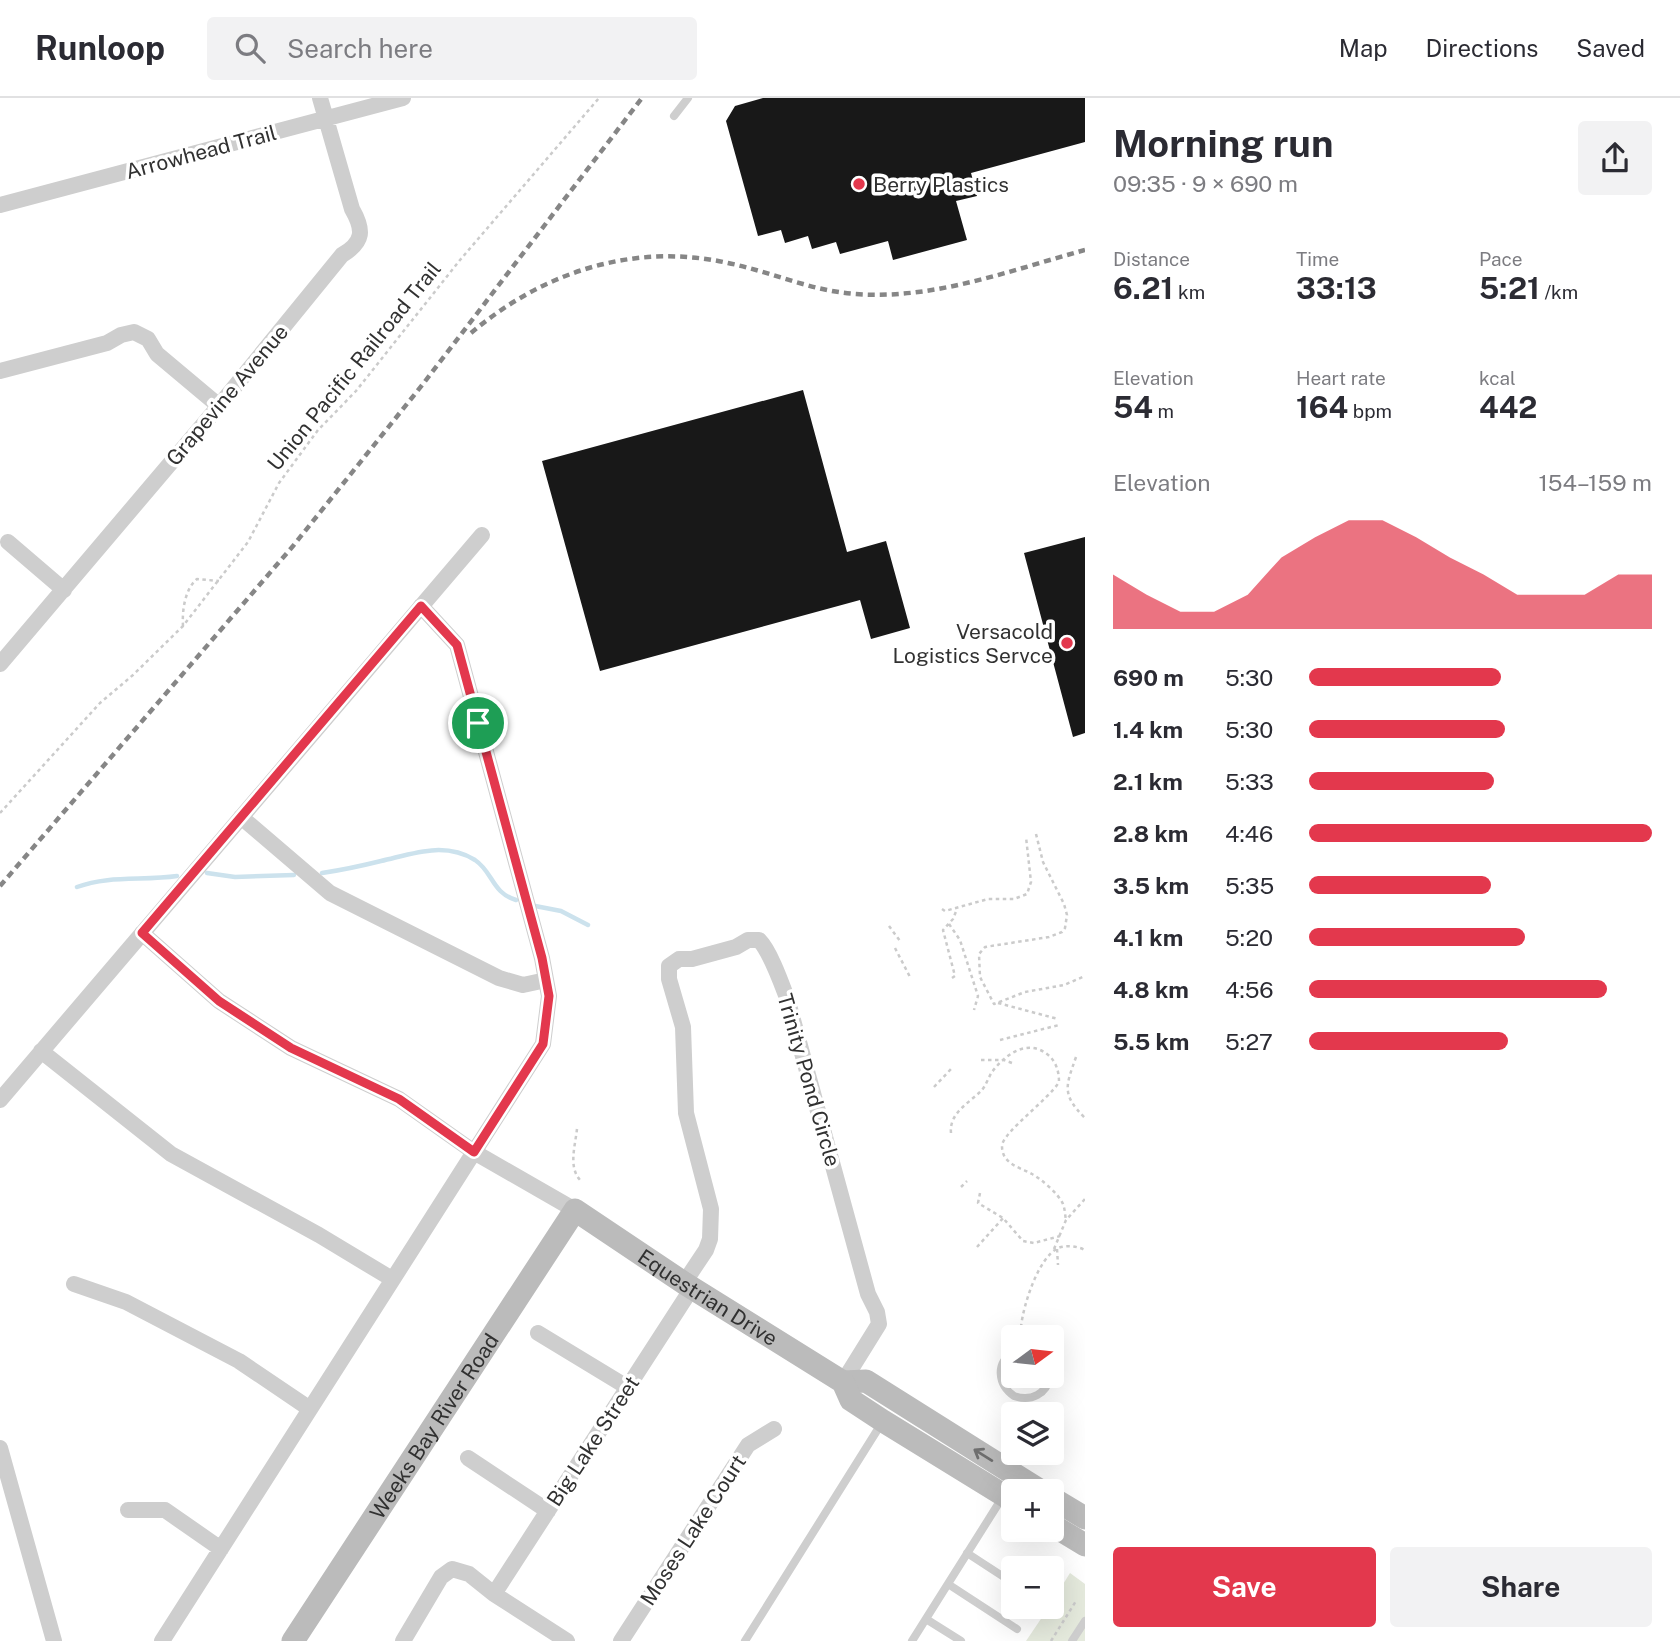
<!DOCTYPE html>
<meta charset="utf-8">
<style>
:root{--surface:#fff;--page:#f2f2f3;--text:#2b2b33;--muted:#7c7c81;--line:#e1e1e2;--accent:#e3384d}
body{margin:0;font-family:"Public Sans",sans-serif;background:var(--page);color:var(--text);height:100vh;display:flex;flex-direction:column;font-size:26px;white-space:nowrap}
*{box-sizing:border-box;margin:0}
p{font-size:23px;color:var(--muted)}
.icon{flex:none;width:38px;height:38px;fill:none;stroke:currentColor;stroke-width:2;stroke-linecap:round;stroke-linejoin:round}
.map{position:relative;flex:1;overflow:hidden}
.panel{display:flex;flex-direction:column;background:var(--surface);width:595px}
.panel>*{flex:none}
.needle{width:46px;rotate:75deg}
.fabs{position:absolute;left:1001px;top:1227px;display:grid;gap:14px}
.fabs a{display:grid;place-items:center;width:63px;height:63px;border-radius:7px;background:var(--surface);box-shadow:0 7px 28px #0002;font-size:35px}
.pin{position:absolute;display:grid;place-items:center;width:60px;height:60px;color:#fff;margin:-30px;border:4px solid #fff;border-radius:50%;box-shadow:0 2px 7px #0007}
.round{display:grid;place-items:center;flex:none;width:74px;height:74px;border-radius:7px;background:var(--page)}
.overview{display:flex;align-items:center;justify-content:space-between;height:119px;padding:0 28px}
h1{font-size:38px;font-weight:700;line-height:52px}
.figures{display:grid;grid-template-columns:repeat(3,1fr);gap:10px;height:119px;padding:7px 28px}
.figures div{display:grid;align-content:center}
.figures b{font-size:30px;font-weight:700}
.figures small{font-size:19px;font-weight:400}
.figures p{font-size:19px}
.chart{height:196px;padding:14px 28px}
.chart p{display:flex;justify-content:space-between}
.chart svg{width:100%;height:126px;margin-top:7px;fill:var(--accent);opacity:.7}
.action{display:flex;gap:14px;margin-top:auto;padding:14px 28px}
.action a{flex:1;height:80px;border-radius:7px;background:var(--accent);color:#fff;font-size:28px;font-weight:700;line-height:80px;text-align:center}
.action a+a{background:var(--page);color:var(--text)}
ul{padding:0 28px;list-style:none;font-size:23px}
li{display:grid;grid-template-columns:112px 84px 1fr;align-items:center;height:52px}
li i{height:18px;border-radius:9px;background:var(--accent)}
header{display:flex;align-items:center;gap:42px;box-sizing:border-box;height:98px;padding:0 35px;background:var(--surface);border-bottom:2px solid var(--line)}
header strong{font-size:33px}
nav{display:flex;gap:38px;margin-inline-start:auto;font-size:24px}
.search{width:490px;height:63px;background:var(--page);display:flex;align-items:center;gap:18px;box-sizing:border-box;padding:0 24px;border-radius:7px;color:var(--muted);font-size:26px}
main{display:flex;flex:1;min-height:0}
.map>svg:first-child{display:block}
</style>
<header>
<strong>Runloop</strong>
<div class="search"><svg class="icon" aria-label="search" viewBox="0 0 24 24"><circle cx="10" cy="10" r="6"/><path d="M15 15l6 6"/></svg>Search here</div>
<nav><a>Map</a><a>Directions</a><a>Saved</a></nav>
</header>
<main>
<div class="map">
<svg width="1085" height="1543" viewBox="0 0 1085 1543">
<rect width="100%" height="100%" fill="#fff"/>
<path fill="#e5eadd" d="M1070,1475L1085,1486V1543H1026L1049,1509L1052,1508V1504Z"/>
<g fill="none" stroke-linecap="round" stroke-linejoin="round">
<path stroke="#cce2ed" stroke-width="4.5" d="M207,775L235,779L294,777
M322,775C342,772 361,768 381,763C412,756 444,743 475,762C493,774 492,795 516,802
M77,789C109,777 143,783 177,778
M530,807L561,813L588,827"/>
</g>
<path fill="#181818" d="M763,0H1085V44L971,75L977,98L956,103L967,142L893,162L888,143L840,156L836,144L812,151L808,138L785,145L781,132L758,138L726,23L735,8Z
M803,292L847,454L886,443L910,530L871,541L860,502L600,573L542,363Z
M1085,439V635L1073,639L1024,455Z"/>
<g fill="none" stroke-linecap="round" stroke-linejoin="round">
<path stroke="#cbcbcb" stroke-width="2.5" stroke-dasharray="3.5 3.5" stroke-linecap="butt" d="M183,528C182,512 185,491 197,481L219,483
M0,715L100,605L133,577L183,528L248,444L279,385L318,332L356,293L460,162L599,0
M1036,736L1043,764L1064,806L1067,817L1065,830L1062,834L1049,839L985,849L979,856L980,879L994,906L1025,894L1064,887L1085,878
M942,811L945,813L988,801H1014L1027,796L1031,784L1026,739
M949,826L960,842L978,898L974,912
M889,828L900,843
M895,850L910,879
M952,880L955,878L943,832L953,821L957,811
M998,905L1058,921
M1000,942L1059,927
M1076,959C1066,988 1061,996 1085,1020
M981,962H1004L1012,965
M934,989L952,970
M577,1031C575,1049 568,1070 581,1083
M951,1035C949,1015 969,1005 981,993C986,988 988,980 992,974C1004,958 1026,940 1047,956C1056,963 1059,973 1059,984C1049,1001 1002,1035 1002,1048C1002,1066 1019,1069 1032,1076C1041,1081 1059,1096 1063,1106C1065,1111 1065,1117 1066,1122
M961,1089L967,1083
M980,1095L978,1105L1003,1120L1023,1143L1034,1145L1060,1138
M977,1149L1005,1118
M1054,1151L1066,1122L1085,1101
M1057,1151L1058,1167
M1021,1229C1023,1208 1038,1160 1058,1150C1066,1147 1077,1148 1085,1152
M1051,1543L1076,1503"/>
<path stroke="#cecece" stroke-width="8" d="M674,18L688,0
M1013,1255C995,1265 998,1287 1014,1298C1031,1304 1047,1296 1050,1278
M967,1455L1013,1485
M948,1486L1017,1531
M926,1521L961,1543
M745,1543L883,1323
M912,1543L1002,1400
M1072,1543L1085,1523"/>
<path stroke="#cecece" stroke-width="16" d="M0,107L403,0
M0,273L107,245L121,237L134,234L148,241L157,256L219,308
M8,444L64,492
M0,566L219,308L342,157C364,144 364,132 352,111L320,0
M241,719L330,795L499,880L523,887L546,882
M142,835L219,903L291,950L399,1001L474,1054L575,1112
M41,953L171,1056L319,1137L392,1181
M0,1002L482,437
M684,1185L706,1152L710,1141L711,1111L686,1015L683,929L669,881V868L679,861H692L736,849L748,842H759C770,853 781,884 787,900L868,1196L877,1214L879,1226L843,1284
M74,1186L126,1204L239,1263L310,1311
M538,1235L627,1289
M0,1350L54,1543
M468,1360L548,1413
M128,1412H165L221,1451
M494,1496L692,1190
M162,1543L543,946L549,898L542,860L457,547L421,508
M403,1543L441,1479L452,1471L469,1476L494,1496L567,1543
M621,1543L748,1347L774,1331"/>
<g stroke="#bbb" stroke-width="23">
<path d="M843,1284L866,1283L1041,1393"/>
<path d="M1052,1400L1085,1420"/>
<path d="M1052,1427L1085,1447"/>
<path id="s1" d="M293,1543L575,1112L684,1185L843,1284L851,1302L883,1323L1013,1403"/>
</g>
<path stroke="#868686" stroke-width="4.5" stroke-dasharray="7 5" stroke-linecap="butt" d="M471,235C543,174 634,144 728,165C772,174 811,193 856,196C934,202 1011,172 1085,152
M0,788L293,448L423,286L642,0"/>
</g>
<defs><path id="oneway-shaft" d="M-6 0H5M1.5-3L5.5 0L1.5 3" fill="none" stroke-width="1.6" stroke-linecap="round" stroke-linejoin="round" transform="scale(1.75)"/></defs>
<use stroke="#6f6f6f" href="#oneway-shaft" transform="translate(983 1357) rotate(-148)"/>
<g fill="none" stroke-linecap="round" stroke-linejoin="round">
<g stroke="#fff" stroke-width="14">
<path id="route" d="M421,508L457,547L542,860L549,898L543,946L474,1054L399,1001L291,950L219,903L142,835Z"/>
</g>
<use href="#route" stroke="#e3384d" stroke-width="9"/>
</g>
<g fill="#e3384d" stroke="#fff" stroke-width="2.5">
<circle cx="859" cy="86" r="7"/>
<circle cx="1067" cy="545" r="7"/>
</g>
<g text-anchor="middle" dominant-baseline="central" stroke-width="7" stroke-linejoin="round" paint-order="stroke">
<g font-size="21" fill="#313131" stroke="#fff">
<text transform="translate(201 54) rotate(-15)">Arrowhead Trail</text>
<text transform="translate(354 268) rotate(-51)">Union Pacific Railroad Trail</text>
<text transform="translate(227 297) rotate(-50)">Grapevine Avenue</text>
<text transform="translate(809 982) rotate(74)">Trinity Pond Circle</text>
<text stroke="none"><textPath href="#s1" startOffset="674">Equestrian Drive</textPath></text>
<text stroke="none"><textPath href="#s1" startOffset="257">Weeks Bay River Road</textPath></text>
<text transform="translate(593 1343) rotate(-57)">Big Lake Street</text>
<text transform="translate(693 1432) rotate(-57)">Moses Lake Court</text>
</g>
<g font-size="21" fill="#313131" stroke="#fff" text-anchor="start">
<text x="873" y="86">Berry Plastics</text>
<text x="1053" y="533" text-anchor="end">Versacold<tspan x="1053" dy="24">Logistics Servce</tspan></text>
</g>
</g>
</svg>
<div class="fabs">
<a><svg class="needle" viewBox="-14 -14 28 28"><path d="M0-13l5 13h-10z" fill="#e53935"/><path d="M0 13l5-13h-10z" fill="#7c7c81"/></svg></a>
<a><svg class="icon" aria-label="layers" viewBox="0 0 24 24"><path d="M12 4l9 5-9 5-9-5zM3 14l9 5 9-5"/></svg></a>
<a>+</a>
<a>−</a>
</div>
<div class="pin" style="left:478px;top:625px;background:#1e9e55"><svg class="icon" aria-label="arrive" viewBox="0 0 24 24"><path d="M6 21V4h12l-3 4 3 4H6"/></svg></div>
</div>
<section class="panel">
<div class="overview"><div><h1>Morning run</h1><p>09:35 · 9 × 690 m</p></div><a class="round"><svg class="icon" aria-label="share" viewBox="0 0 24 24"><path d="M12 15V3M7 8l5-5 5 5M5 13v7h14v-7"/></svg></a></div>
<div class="figures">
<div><p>Distance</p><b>6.21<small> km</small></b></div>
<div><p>Time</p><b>33:13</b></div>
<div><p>Pace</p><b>5:21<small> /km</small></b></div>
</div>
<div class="figures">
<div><p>Elevation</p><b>54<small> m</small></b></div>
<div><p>Heart rate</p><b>164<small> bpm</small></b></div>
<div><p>kcal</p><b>442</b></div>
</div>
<div class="chart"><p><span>Elevation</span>154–159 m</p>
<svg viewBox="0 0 160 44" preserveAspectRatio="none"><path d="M0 44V25L10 32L20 38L30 38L40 32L50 19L60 12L70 6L80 6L90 12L100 19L110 25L120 32L130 32L140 32L150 25L160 25V44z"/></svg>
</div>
<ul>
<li><b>690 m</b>5:30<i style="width:56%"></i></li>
<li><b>1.4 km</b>5:30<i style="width:57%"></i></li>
<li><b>2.1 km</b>5:33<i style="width:54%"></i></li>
<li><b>2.8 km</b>4:46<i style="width:100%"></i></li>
<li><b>3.5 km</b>5:35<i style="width:53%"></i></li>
<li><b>4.1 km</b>5:20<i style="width:63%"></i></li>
<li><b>4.8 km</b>4:56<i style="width:87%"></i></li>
<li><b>5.5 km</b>5:27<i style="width:58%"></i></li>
</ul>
<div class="action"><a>Save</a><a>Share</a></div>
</section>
</main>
